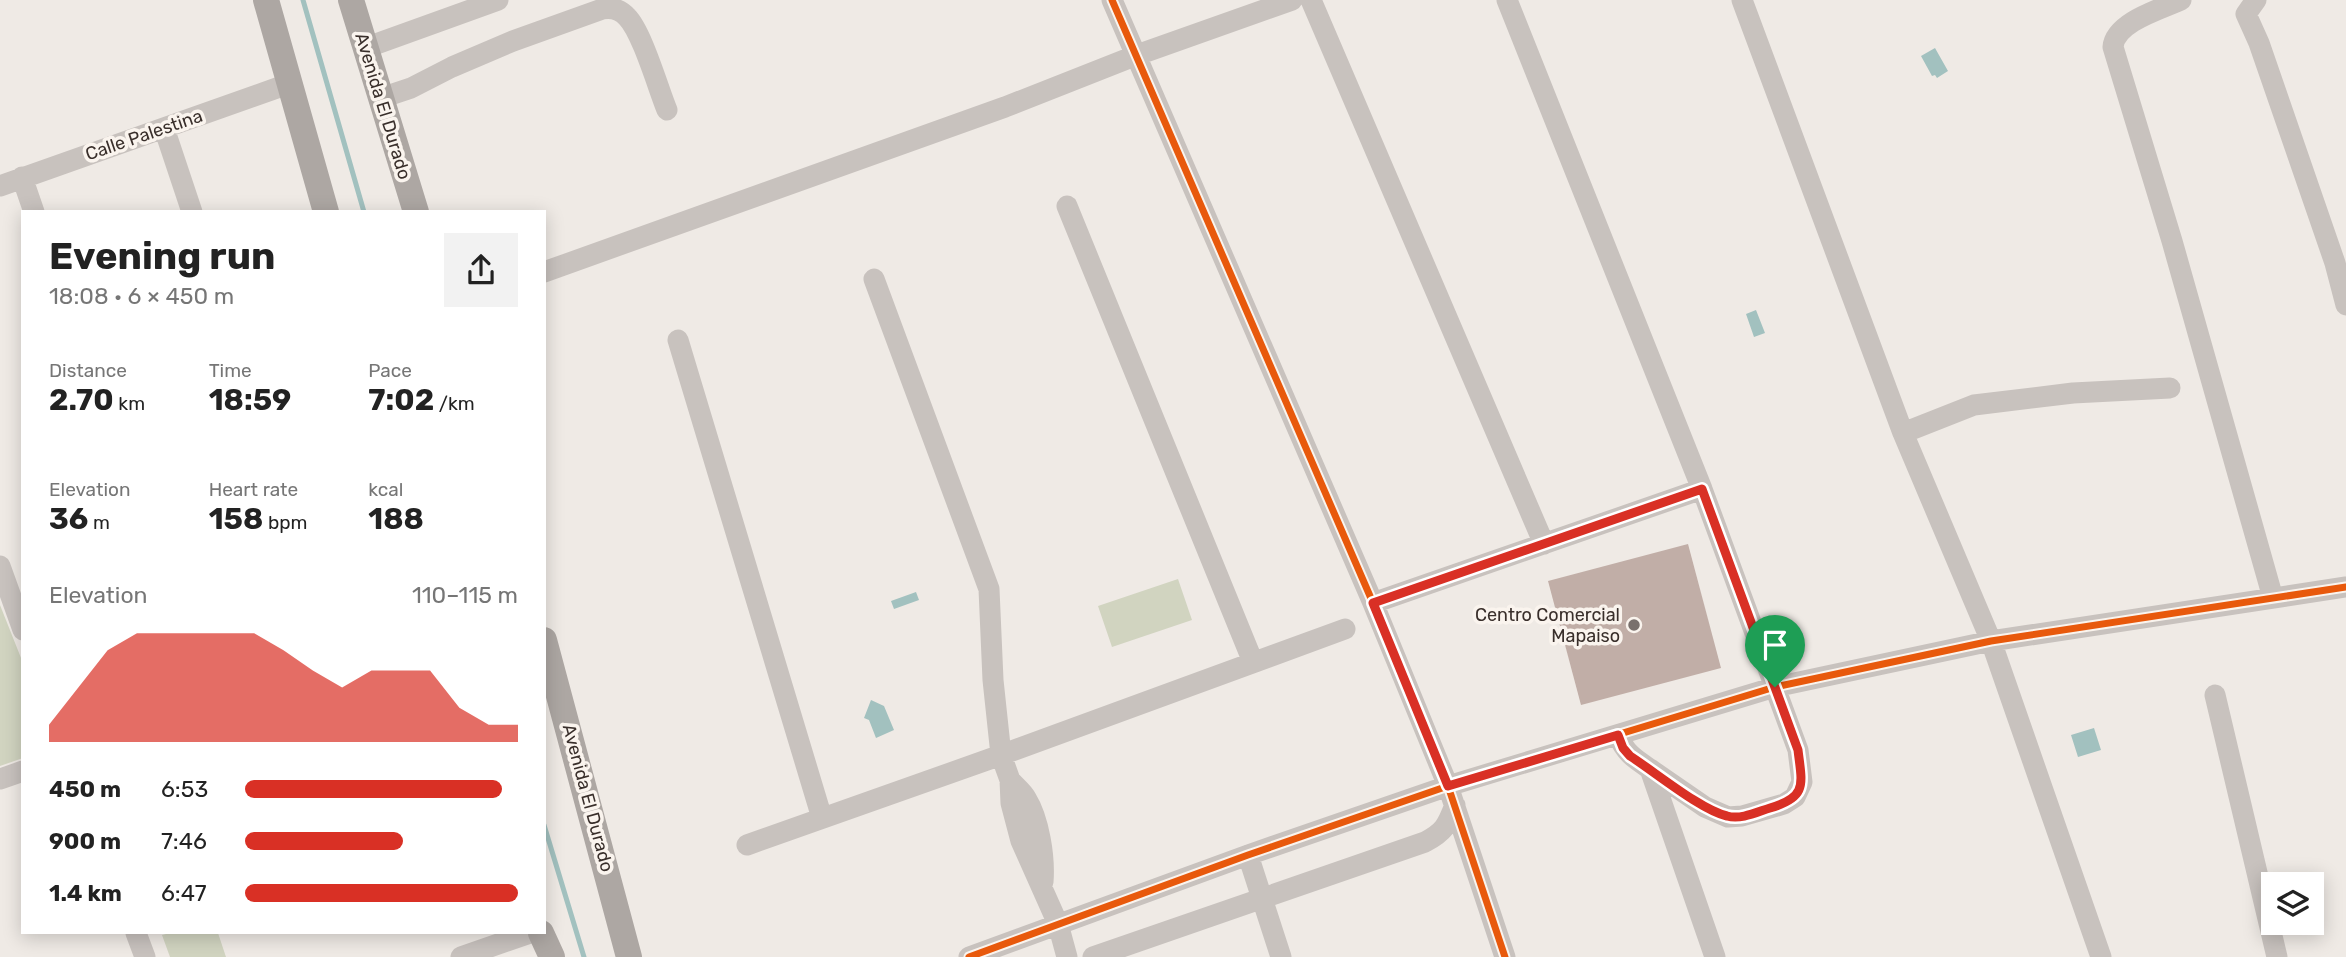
<!DOCTYPE html>
<meta charset="utf-8">
<style>
:root{--surface:#fff;--page:#f2f2f2;--text:#222;--muted:#767676;--accent:#d93025}
body{margin:0;font-family:Rubik,sans-serif;background:var(--page);color:var(--text);height:100vh;display:flex;flex-direction:column;font-size:26px;white-space:nowrap}
*{box-sizing:border-box;margin:0}
p{font-size:23px;color:var(--muted)}
.icon{flex:none;width:38px;height:38px;fill:none;stroke:currentColor;stroke-width:2;stroke-linecap:round;stroke-linejoin:round}
.map{position:relative;flex:1;overflow:hidden}
.drawer{position:absolute;left:21px;top:210px;width:525px;height:724px;display:flex;flex-direction:column;background:var(--surface);border-radius:0px;box-shadow:0 4px 18px #0003}
.drawer>*{flex:none}
.tools{position:absolute;left:2261px;top:872px;display:grid;gap:14px}
.tools a{display:grid;place-items:center;width:63px;height:63px;border-radius:0px;background:var(--surface);box-shadow:0 4px 18px #0003;font-size:35px}
.pin{position:absolute;display:grid;place-items:center;width:60px;height:60px;color:#fff;margin:-72px -30px;border-radius:50% 50% 50% 0;rotate:-45deg;box-shadow:0 0 7px #0007}
.pin .icon{rotate:45deg}
.round{display:grid;place-items:center;flex:none;width:74px;height:74px;border-radius:0px;background:var(--page)}
.overview{display:flex;align-items:center;justify-content:space-between;height:119px;padding:0 28px}
h1{font-size:38px;font-weight:700;line-height:52px}
.stats{display:grid;grid-template-columns:repeat(3,1fr);gap:10px;height:119px;padding:7px 28px}
.stats div{display:grid;align-content:center}
.stats b{font-size:30px;font-weight:700}
.stats small{font-size:19px;font-weight:400}
.stats p{font-size:19px}
.chart{height:196px;padding:14px 28px}
.chart p{display:flex;justify-content:space-between}
.chart svg{width:100%;height:126px;margin-top:7px;fill:var(--accent);opacity:.7}
ul{padding:0 28px;list-style:none;font-size:23px}
li{display:grid;grid-template-columns:112px 84px 1fr;align-items:center;height:52px}
li i{height:18px;border-radius:9px;background:var(--accent)}
.map>svg:first-child{display:block}
</style>
<div class="map">
<svg width="2346" height="957" viewBox="0 0 2346 957">
<rect width="100%" height="100%" fill="#efeae5"/>
<path fill="#d1d4c0" d="M1178,579L1192,620L1112,647L1098,606Z
M0,605L23,663V758L0,766Z
M170,933H218L226,957H170L162,935Z"/>
<path fill="#a2c1bf" d="M1935,48L1948,71L1937,78L1935,75L1932,76L1921,56Z
M1756,310L1765,333L1754,337L1746,314Z
M916,592L919,600L894,609L891,601Z
M871,700L884,706L894,730L876,738L869,720L864,718Z
M2094,728L2101,750L2078,757L2071,735Z"/>
<g fill="none" stroke-linecap="round" stroke-linejoin="round">
<path stroke="#a2c1bf" stroke-width="5" d="M303,0L364,212
M544,825L584,957"/>
</g>
<path fill="#c1aea7" d="M1688,544L1721,668L1581,705L1548,581Z"/>
<g fill="none" stroke-linecap="round" stroke-linejoin="round">
<path stroke="#c8c2be" stroke-width="21" d="M1112,0L1373,603L1448,786L1505,957
M1311,0L1544,544
M1507,0L1702,489L1798,750L1802,782L1795,797L1784,804L1742,816L1728,817L1705,807L1650,769
M1742,0L1903,433L1991,641L2101,957
M2181,0C2161,9 2115,22 2113,47L2172,241L2273,598
M2256,0L2246,14L2259,43L2335,263L2346,305
M365,48L498,0
M381,98L411,88L452,67L513,41L602,9C612,7 620,9 627,17C642,32 658,88 667,110
M164,128L192,212
M22,177L34,212
M0,186L288,84
M1067,206L1253,662
M544,272L1005,107L1137,55L1292,0
M874,279L989,589L993,680L1001,755L1010,780L1011,803L1021,841L1058,924L1067,957
M678,340L822,818
M1903,433L1974,405L2073,393L2170,388
M0,566L23,630
M1373,603L1702,489
M2215,695L2277,957
M1618,735C1625,753 1635,759 1650,769L1715,957
M0,779L23,771
M1010,780C1015,786 1022,791 1026,798C1039,819 1045,857 1043,882
M747,845L1001,755L1345,629
M1248,855L1281,957
M136,933L145,957
M461,957L530,933
M969,957L1248,855L1448,786L1775,687L1991,641L2346,587
M1093,957L1425,842C1444,832 1447,826 1455,805"/>
<path stroke="#ada7a3" stroke-width="26" d="M266,0L326,212
M351,0L416,212
M544,640L629,957
M541,933L552,957"/>
<g stroke="#faf4ee" stroke-width="11">
<path id="cycleway" d="M1112,0L1373,603L1448,786L1505,957
M969,957L1248,855L1448,786L1775,687L1991,641L2346,587"/>
</g>
<use href="#cycleway" stroke="#e8590c" stroke-width="7"/>
</g>
<g fill="none" stroke-linecap="round" stroke-linejoin="round">
<g stroke="#fff" stroke-width="14">
<path id="route" d="M1702,489L1798,750C1802,784 1808,797 1770,808C1757,812 1741,820 1727,816C1701,810 1655,772 1630,756L1623,748L1618,735L1448,786L1373,603Z"/>
</g>
<use href="#route" stroke="#d93025" stroke-width="9"/>
</g>
<circle fill="#79706c" stroke="#faf4ee" stroke-width="2.5" cx="1634" cy="625" r="7"/>
<g text-anchor="middle" dominant-baseline="central" stroke-width="7" stroke-linejoin="round" paint-order="stroke">
<g font-size="18" fill="#392f2b" stroke="#faf4ee">
<text transform="translate(383 106) rotate(73)">Avenida El Durado</text>
<text transform="translate(144 135) rotate(-19)">Calle Palestina</text>
<text transform="translate(588 798) rotate(75)">Avenida El Durado</text>
</g>
<g font-size="18" fill="#392f2b" stroke="#faf4ee" text-anchor="end">
<text x="1620" y="615">Centro Comercial<tspan x="1620" dy="21">Mapaiso</tspan></text>
</g>
</g>
</svg>
<div class="tools">
<a><svg class="icon" aria-label="layers" viewBox="0 0 24 24"><path d="M12 4l9 5-9 5-9-5zM3 14l9 5 9-5"/></svg></a>
</div>
<div class="pin" style="left:1775px;top:687px;background:#1e9e55"><svg class="icon" aria-label="arrive" viewBox="0 0 24 24"><path d="M6 21V4h12l-3 4 3 4H6"/></svg></div>
<section class="drawer">
<div class="overview"><div><h1>Evening run</h1><p>18:08 · 6 × 450 m</p></div><a class="round"><svg class="icon" aria-label="share" viewBox="0 0 24 24"><path d="M12 15V3M7 8l5-5 5 5M5 13v7h14v-7"/></svg></a></div>
<div class="stats">
<div><p>Distance</p><b>2.70<small> km</small></b></div>
<div><p>Time</p><b>18:59</b></div>
<div><p>Pace</p><b>7:02<small> /km</small></b></div>
</div>
<div class="stats">
<div><p>Elevation</p><b>36<small> m</small></b></div>
<div><p>Heart rate</p><b>158<small> bpm</small></b></div>
<div><p>kcal</p><b>188</b></div>
</div>
<div class="chart"><p><span>Elevation</span>110–115 m</p>
<svg viewBox="0 0 160 44" preserveAspectRatio="none"><path d="M0 44V38L10 25L20 12L30 6L40 6L50 6L60 6L70 6L80 12L90 19L100 25L110 19L120 19L130 19L140 32L150 38L160 38V44z"/></svg>
</div>
<ul>
<li><b>450 m</b>6:53<i style="width:94%"></i></li>
<li><b>900 m</b>7:46<i style="width:58%"></i></li>
<li><b>1.4 km</b>6:47<i style="width:100%"></i></li>
</ul>
</section>
</div>
